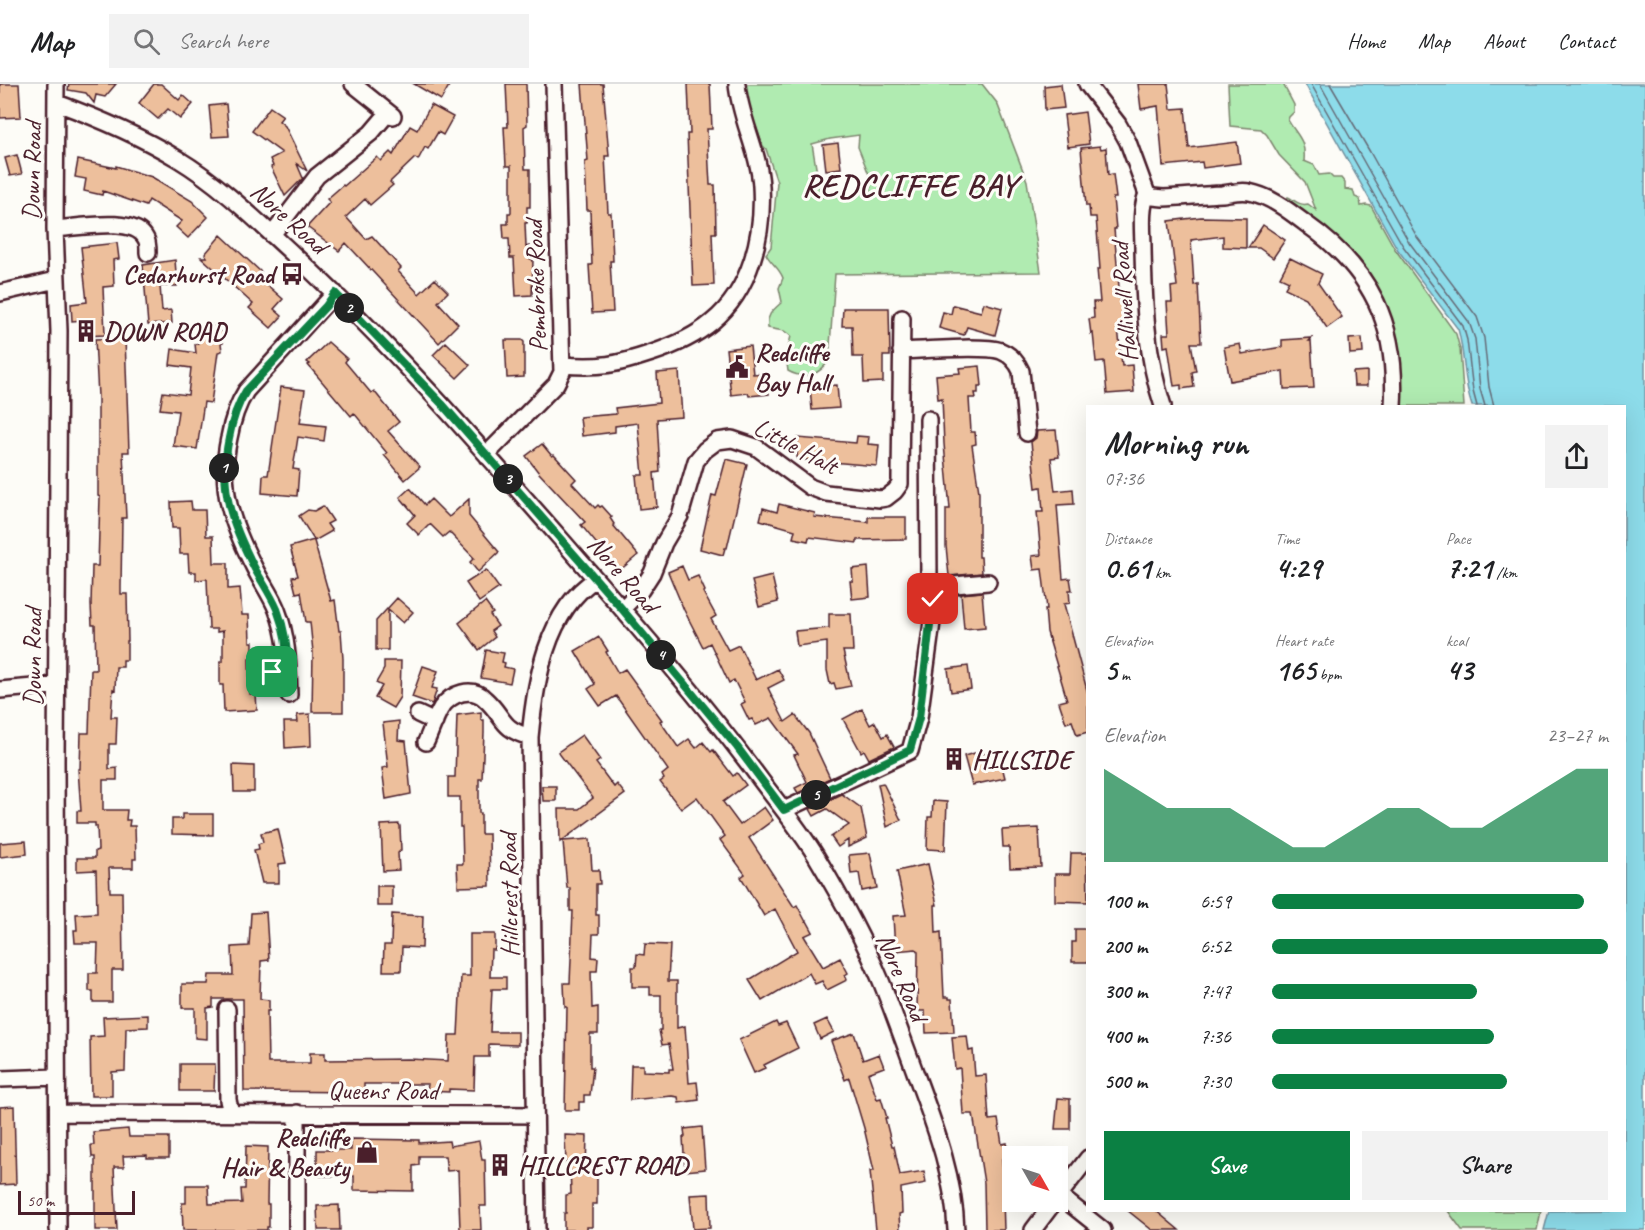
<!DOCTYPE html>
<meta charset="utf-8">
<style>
:root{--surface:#fff;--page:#f2f2f2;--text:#202124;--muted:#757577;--line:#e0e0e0;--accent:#0b8043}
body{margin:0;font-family:Caveat,sans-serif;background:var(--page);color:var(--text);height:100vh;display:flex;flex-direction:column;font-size:22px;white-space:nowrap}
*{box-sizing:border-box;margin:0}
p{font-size:20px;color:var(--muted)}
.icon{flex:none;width:33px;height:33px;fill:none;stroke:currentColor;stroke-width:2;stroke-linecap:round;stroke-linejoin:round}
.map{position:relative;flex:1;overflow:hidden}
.panel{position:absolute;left:1086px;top:321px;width:540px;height:807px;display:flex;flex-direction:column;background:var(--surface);border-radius:0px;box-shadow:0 6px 24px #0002}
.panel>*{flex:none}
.needle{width:39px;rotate:129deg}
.fabs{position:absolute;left:1002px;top:1062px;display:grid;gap:12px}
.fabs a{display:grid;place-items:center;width:66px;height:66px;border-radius:0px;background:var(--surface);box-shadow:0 6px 24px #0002;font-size:30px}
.scale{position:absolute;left:18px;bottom:15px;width:117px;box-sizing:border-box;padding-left:6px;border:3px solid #4a1f2b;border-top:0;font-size:16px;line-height:21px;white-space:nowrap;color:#4a1f2b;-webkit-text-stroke:4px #fdfcf7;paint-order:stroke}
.pin{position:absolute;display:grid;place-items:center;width:51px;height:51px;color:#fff;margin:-26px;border-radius:12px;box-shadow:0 3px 9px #0006}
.km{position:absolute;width:30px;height:30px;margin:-15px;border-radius:50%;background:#222;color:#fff;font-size:16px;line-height:30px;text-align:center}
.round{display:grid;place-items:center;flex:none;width:63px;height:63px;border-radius:0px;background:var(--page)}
.headline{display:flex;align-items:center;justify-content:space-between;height:102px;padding:0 18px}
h1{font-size:33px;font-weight:600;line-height:45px}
.metrics{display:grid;grid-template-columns:repeat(3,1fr);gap:9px;height:102px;padding:6px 18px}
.metrics div{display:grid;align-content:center}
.metrics b{font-size:30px;font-weight:600}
.metrics small{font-size:16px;font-weight:400}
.metrics p{font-size:16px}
.chart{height:168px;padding:12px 18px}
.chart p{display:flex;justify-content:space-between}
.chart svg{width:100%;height:108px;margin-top:6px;fill:var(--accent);opacity:.7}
.button{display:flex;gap:12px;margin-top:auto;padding:12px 18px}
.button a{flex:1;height:69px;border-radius:0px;background:var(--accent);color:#fff;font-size:24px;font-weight:600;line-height:69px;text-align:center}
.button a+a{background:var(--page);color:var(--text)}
ul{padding:0 18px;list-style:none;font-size:20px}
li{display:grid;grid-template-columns:96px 72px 1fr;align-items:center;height:45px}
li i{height:15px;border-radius:8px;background:var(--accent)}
header{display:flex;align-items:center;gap:36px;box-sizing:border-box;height:84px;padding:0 30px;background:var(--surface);border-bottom:2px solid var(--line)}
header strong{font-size:28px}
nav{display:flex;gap:33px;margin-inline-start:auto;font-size:21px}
.search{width:420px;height:54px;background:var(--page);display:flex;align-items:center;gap:15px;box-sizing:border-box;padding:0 21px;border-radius:0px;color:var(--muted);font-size:22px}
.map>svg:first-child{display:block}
</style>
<header>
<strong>Map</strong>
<div class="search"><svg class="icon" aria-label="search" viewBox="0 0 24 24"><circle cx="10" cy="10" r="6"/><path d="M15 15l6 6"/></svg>Search here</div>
<nav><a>Home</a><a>Map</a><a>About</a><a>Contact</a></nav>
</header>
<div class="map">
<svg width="1645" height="1146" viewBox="0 0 1645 1146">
<rect width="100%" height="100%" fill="#fdfcf7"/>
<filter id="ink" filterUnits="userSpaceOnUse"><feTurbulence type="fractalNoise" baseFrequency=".0167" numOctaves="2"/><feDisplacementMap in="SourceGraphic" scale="12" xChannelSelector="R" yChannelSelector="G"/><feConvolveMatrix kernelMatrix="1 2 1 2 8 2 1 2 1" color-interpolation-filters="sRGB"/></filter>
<g filter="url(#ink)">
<path fill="#b0ebb1" stroke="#7d856e" stroke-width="1.5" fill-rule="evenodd" d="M744,0H982L997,19L1027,97L1041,188L835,190L829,276C819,292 804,296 788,287L786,272L791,252L784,247L768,244C766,231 773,226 782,218L779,204L783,194C779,183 771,180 766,170L771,163L777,98L766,65L763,62L748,21ZM859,51L858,63L870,93L871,108L821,113L812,60L830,55Z
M1228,0H1283L1294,21V28L1289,33L1288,36C1297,52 1306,55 1304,77L1314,81L1319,91L1329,90L1333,94H1341L1345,99V105L1353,106L1355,113L1360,115L1361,122L1366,121L1371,122L1395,165L1456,250L1460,265L1464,322H1401C1403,270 1393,215 1358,174C1338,151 1311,133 1286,116L1288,113C1295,116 1299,122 1308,120L1316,126L1305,98L1279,71L1267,51L1261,45L1230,42Z
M1448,1127H1541L1537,1146H1462Z"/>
<path fill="#8ddcea" stroke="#72909e" stroke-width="1.5" d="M1305,0H1645V1146H1544L1549,1127L1624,1126V322H1472C1463,297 1465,270 1458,245L1398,166Z"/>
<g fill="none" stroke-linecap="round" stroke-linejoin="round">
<path stroke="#656b77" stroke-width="1.5" d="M1311,0L1403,162L1463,242L1467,256L1473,307L1477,322
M1320,0L1409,158L1469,238L1475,255L1480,305L1485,322
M1330,0L1370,68L1417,153L1477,233L1484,254L1489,303L1494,322"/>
</g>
<path fill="#edbf9c" stroke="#4a1f2b" stroke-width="1.5" d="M0,0H19L21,33L0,34Z
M69,0H116L105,13L96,11L94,19L86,9L68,6Z
M154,0H161L179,16L183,11L193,20L180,35L168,25L158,35L139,19Z
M414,0H450L441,16Z
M506,0H526L527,41L524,43L525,85H530V123H527V139H525L526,163L529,162V174L533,176L532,211L516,212L514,174H510L509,155H504L503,140H508V129H511V82H506L504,43H508Z
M582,0H603L609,72H605L608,129H611L613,177H610L613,228L592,229L589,181H592L590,126H587L585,78L588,77Z
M688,0H710L712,45H707L710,101H715L716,149H712L714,201L693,202L687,50H690Z
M1061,0L1064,24L1045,26L1044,2Z
M1138,0H1168L1171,25L1185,24L1189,64L1237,58L1240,79L1203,84L1202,78L1163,82L1158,22L1141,25Z
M226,20L229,52L212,53L209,22Z
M431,21L453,33L443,51L438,48L428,65L425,63L418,76L415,74L390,98L393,101L370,121L365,115L346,133L366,155L372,152L401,184L398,187L419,210L435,195L448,208L438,218L458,240L439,259L346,159L339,167L307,143L330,118L327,115L343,101L344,102L377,73L381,77L390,68L393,71L410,42L417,46Z
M270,23L283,32L279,37L285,42L307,87L297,80L303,94L285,112L271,83L273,82L270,75L282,69L252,47Z
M1085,28L1089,60L1068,63L1064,31Z
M838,59L841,84L826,86L823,61Z
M1100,62L1101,65L1106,64L1108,91L1113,90L1116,114H1113L1116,145H1114L1120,215H1121L1124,242L1118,243L1122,282L1132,281L1134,308L1107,310L1104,277L1096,278L1093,249L1091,250L1089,235L1094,234L1093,218H1100L1097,185H1100L1096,133H1090L1089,122H1086L1081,64Z
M17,71L22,90L10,92L5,74Z
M78,76L116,84V82L152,93L192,117L208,133L188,154L176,143L182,137L149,116L146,122L103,107L102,111L84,107L86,95L75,93Z
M1201,133L1246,134V164L1223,163V152L1191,156L1194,201L1198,200L1201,259H1191L1196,287L1192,288L1194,303L1181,305V301L1174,302L1168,262L1164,263L1163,250H1169L1167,218H1172L1171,203L1177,202L1169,137Z
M1263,141L1285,156L1273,174L1259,164H1248Z
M221,151L261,188L257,192L283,215L274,225L282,232L271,244L249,224L253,220L201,173H207L205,170Z
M117,159L119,175L113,176L114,202L103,203L105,251L83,252V236L72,237L71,220L87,218L81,163Z
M1290,174L1322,190L1318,199L1342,233L1327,244L1306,214L1285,204L1289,197L1280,193Z
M175,176L177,202H160L162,227L171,226L172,239L148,241L143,181Z
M984,219L1002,224L995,251L967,243L964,251L939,244L943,228L951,230L953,221L981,228Z
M843,224H889L890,272H883V298L864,299L863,273H853L852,242H842Z
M214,241L215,248L223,247V259H221L222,267L218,268L211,319L204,318L197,365L173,362L178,327L160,325L163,308L188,311L191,284L170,281L172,265L196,269L195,260H198V253H201L200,242Z
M125,254L129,368H123L126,434H122L121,503V510H127L128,557H127V576H123V583H116L115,606L113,605L111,633H117L116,660H109V685L117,684V696H103V726H127L126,736H130L129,742H135L136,775H133V784H109L110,808H122L123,886H112V918H93V907H89V889H97L98,859H75L74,846H77L76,830L97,829L96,786L77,787V774H95V767L98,766L97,742H95V739H77V727H81L78,685H80L81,649H89L91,586H96L95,541H92L91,521L92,482H98L100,413L98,412V312L95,255Z
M1312,254L1309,257H1311L1314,304L1284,305L1283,287L1230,297L1224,263L1240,260L1242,270L1282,263V256Z
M1362,254L1363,269L1350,270L1349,255Z
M505,256H522L524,258V293L507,294Z
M328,258L347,275L345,278L371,309L374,307L399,338L388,347L420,383L405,396L384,371L387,369L354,329L351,332L308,281L310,280L307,278Z
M446,258L470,281L457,294L433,271Z
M750,262L753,290L766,289L769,310L749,312L748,309L731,311L726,265Z
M980,282L982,302H978V309H975L976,314H969L971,348H975L976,360L972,361L979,408V473H981L982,489L949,492L946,462V425H950L944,360L942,314L938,315L936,291L960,289L959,284Z
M679,287L682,333L657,335L660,388L654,389L657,423L639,425L636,391H643L638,339L615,342V348L582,352L580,333L616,330L615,324L659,319L657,289Z
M1367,287V302H1354L1353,288Z
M837,301L839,324L812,326L810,303Z
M281,303L305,306L300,339L326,342L324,357L298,353L293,385L299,386L297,412L262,409L263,391H268Z
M1056,346L1059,373L1051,374L1055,407L1073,405L1074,420L1057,421L1063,495L1070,494L1072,506H1069L1070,519L1064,520L1088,610V648L1077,651L1072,637L1066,639L1059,618L1067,616L1047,548L1045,525H1047L1042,485L1034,486L1032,472L1041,471L1037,428H1043L1041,403L1036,404L1031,358L1036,354L1037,347Z
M857,352L869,353L868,360L879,361L877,382L797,375L798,354L856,359Z
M542,360L552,372L554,371L576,395L572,399L595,424L598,421L600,423L602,422L612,433L610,434L614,440L613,441L638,471L619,487L581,441L585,438L539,389L526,372Z
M726,375L747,380L727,464H725L723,471L700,465L712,411L716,412Z
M410,404L425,421L431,415L449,433L469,415V432L499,468L478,488L470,478L474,474L449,448L443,453L430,440L419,451L407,439L415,431L400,413Z
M191,417L192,426H205L206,452H213L214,479H228V505L240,504L242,531H249L250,558H253V574H249L250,610H256L257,626L224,628L223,601H220V577H223V547L217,548V545H209L207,495L196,496V488H189L188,470H180L179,444H172L171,418Z
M779,420L815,429L814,433L868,438V433H906V455L857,456V459L809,453L808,457L793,454L795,446L760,436L763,424L777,428Z
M323,422L333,437L327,440L332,447L314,457L331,517L335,516L339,547H341L343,575V628H312L313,568L310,538H306L301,508L296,509L292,493L298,492L290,463L314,456L299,432L308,426L314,427Z
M682,482L688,496L698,492L705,507L703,508L716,532L711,535L728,566L739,561L756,596L778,585L784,596L768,604L785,638L795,631L809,649L830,694L798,709L795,704L807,698L794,671L798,670L771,634L756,641L752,635L749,636L741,620L745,618L734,596L729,599L710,559L703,563L684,526L668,488Z
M868,483L870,513L852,515L850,497H853L852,485Z
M486,486L499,504L479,518L466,499Z
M772,492L778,518L759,523L752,497Z
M982,508L985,543L964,545L961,510Z
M397,514L413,528L403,539L388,526V566H376V537Z
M485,518L493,529L490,531L498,542L491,547L495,553L479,566L459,539Z
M829,530H851L853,567H843L851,602L836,605L834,599L830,600L827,586V558L797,562L795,547L829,544Z
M599,553L608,567L606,568L618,589L625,585L662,636L660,637L678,663L689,655L696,664L703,658L711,668L713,666L733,692L737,689L746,701L723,718L740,741L764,723L773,736L749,754L794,823L797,821L806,838L807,837L813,848L804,852L823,883L840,874L848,889L845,891L847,896L827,906L822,897L815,900L809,889L762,917L749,896L797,867L775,825L764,832L741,793L745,790L720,756L725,752L697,713L681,725L660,698L664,695L662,691L668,686L616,612L600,622L588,605L595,600L575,567Z
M486,566L504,569L502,578L505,579L504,583L513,585L510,599L481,594Z
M384,577H401L400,613L393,624L375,614L382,602L376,599L384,585Z
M423,582L438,587L432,604L437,605L432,620L412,613Z
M968,582L971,605L951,608L948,585Z
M862,625L870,641L875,638L883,653L887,650L894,663L869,675L864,666L861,668L843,635Z
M481,628V636H484V649L482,695H479V729H481V750H489L490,802L458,803L457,780H463L462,743H460V713H448V693H455L457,631Z
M310,630L311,662L285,664L284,638H298L297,631Z
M399,637L398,656L406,657L411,710L386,715L382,684L388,683L383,639Z
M582,651L600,676L596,679L614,703L617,700L625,710L560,758L559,725H579L593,714L558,668Z
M994,667L998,682H1002L1005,694L972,701L964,672L975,669L976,672Z
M233,681L254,682V708H234Z
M883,699L901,736L887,743L878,700Z
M542,702H556V717H543Z
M842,710L861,724L867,754L848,763V756L838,763L831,753L849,741L827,725L814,732L810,725Z
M933,717L947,718L945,766L927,765L928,733H932Z
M182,730H213V751L172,750V735H182Z
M399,740L400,742L401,766L398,769L399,786L383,787L381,741Z
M1039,744L1041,783L1010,784L1009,763H1003L1002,746Z
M278,745L286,779L279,780V799H262L254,766L259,765L258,760L263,758L261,749Z
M590,755L592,786H599L600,800H596V831H599V850H593L592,873L598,874L597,887H591L592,924L598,923V950H590V983H593L590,1011H584V1018H579V1026H565L567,923H565L564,899H570L573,827H570V804H567L563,757Z
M26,757L27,770L0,773V759Z
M870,769L877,804L862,807L859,789L851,790L849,771Z
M1071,769H1087L1088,818L1055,817V790H1070Z
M928,780L937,821H935L936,849L941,848L944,913H949V915H952L954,948L926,949L925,927H917L918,868L916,865L895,867L893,832L906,831L897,787Z
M377,802H392V822H377Z
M266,828L269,876L261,877L260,915L269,916V927H267L268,979H310V969H325V976L409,975L448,977L449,951H458L461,892H470V850H495V866H491L490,893H506V905H492L490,948H518V961L489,960V973H475L474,1006L449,1005V1008L427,1007L428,1000H364V1008L244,1007L243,915H213V923L207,924V955L195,954V924H182V900H208L209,891H233L232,863L249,862L251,829Z
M392,830L423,832L422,864L402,863L401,887H383L384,861H391Z
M1075,845H1088V878H1072V858H1075Z
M645,860L670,861L668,897H677V944L685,942L689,999L697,998L699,1016L679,1019L678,1013L672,1012L630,1016L631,981H643V987L669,988V985H673L669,960L662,961L659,946H661V911H650V903H632V883H636L637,870L644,871Z
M148,931V943L126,944L125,987L112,988V1012H91L90,953L104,952L103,933Z
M827,935L834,948L820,955L814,941Z
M776,938L778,942L786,939L798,964L764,981L765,984L754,989L739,956Z
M854,949L863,976L879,970L884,983L868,989L877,1015L881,1014L887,1034H885L892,1062H894L900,1091L924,1087L926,1099L901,1104L902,1129L899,1130L900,1146H876L870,1087H874L864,1044L849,994L845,996L831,957Z
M967,952L969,967L973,966L975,992L986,991L989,1036L998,1035L1002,1060L1007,1059L1009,1074L1002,1075L1005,1114H1003L1004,1146H985L984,1099L973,1030H963L960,984L955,985L952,953Z
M180,980H215L214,1007H180Z
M1058,1014L1070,1015V1045H1055Z
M14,1022L16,1100L0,1101V1023Z
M702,1043L705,1085L685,1087L683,1053H685L684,1045Z
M128,1045L129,1053H169V1074H147V1071L123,1072L124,1083H114L117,1146H95V1073H92L91,1061H94L93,1048Z
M565,1051L587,1052L586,1085H591V1091H597V1120H592V1143H587V1146H564V1129H566V1111L571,1110L570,1080H566Z
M351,1055L419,1056V1059L449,1057L450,1062L479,1057L482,1076H485L486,1122H480L481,1146H460L458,1086L447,1087L445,1072H419V1081L413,1082V1107L354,1106V1092H317V1066H351Z
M246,1062L268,1063L267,1120H269V1143H267V1146H183L182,1119H186V1101H208L209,1120L242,1119L241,1105H245Z
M709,1110L710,1144L693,1145L690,1111Z
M339,1121L340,1146H318L317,1122Z
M1127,1126H1155L1179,1146H1152Z"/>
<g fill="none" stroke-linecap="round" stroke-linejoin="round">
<g stroke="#4a1f2b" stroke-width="20">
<path id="minor" d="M56,0L55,145L59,247L56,678L58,1146
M353,0L393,32
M1087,0L1118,40L1128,58L1147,110L1153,113L1163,114C1183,113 1202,111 1222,110C1230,109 1241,106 1249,108C1270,112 1288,126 1305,139C1372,186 1398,241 1393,322
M57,19C98,34 140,52 178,75C221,101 257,137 293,170C394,263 483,366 573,469C639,544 704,619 763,699C781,723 800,746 816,772C840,812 863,854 881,897C893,927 904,958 915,988C934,1040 954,1090 956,1146
M1147,110C1140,126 1143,147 1143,165C1144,218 1146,272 1163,322
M55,145C76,144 135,131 146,155C148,158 148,165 148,169
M272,151L317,92L371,49L388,29
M0,209L56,196
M901,267C923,266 984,261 1001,267C1011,271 1017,278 1021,287L1027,349
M562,281C600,284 616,281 652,269C673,262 694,253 712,238C751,206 764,150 761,102C759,67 740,35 737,0
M928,335L929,496L937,506
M488,373L493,364L556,300L562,288L554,0
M622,525L641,506L652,489L664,459L680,432L696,377L705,366L717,357L732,355L756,363L810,403L826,409L880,415L886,414L895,407L900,400V393L902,234
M271,589L288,588
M0,606L56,601
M289,611C288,582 288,554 277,526C271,511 262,499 255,485C232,440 218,405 229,354C232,337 237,321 246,307L335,209
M418,630L435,638
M426,658C431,647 435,634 441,624C451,609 472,602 485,615C505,633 500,645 530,653
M784,726L910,667L919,634L936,509L944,502L988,498
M227,925L228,1016L231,1029
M0,995L57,993
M58,1029L535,1031
M297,1029V1146
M1059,1111L1103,1146
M1058,1113L1088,1074
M537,1146L530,653C535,600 546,526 596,495
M1033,1146L1054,1118"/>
</g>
<use href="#minor" stroke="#fdfcf7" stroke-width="15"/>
</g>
</g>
<g fill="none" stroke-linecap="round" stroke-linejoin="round" filter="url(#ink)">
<g stroke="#fff" stroke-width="12">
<path id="route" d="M272,588H288C288,566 285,546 277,525C271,511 262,498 255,485C232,440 218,405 229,354C232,337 237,321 246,307L326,222L335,209L442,320L622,525L737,663L784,726L910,666L919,634L933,515"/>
</g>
<use href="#route" stroke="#0b8043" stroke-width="8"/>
</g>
<defs>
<g id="bus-bare" transform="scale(1.8)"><path d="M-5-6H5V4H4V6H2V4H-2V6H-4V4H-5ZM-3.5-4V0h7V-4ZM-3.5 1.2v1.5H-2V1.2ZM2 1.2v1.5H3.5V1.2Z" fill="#4a1f2b" stroke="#fdfcf7" stroke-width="2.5" paint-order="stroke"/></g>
<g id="building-bare" transform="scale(1.8)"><path d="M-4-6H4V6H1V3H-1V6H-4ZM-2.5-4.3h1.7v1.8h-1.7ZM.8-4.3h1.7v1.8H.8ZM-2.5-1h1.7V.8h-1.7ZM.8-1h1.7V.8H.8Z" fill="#4a1f2b" stroke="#fdfcf7" stroke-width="2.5" paint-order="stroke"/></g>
<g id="civic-bare" transform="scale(1.8)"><path d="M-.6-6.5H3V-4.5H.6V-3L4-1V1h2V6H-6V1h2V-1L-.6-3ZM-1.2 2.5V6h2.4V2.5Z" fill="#4a1f2b" stroke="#fdfcf7" stroke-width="2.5" paint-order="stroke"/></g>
<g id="shop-bare" transform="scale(1.8)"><path d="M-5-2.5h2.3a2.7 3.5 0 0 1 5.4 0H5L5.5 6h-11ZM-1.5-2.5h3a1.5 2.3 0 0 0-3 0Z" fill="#4a1f2b" stroke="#fdfcf7" stroke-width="2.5" paint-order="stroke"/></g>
</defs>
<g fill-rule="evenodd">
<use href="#bus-bare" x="292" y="190"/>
<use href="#building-bare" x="86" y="247"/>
<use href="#civic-bare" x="737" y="283"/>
<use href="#building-bare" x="954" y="675"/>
<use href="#shop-bare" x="367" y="1068"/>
<use href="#building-bare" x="500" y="1081"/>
</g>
<g text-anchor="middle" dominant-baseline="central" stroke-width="6" stroke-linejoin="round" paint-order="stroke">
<g font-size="26" fill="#4a1f2b" stroke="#fdfcf7">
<text transform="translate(32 87) rotate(-89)">Down Road</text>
<text transform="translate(289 134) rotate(42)">Nore Road</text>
<text transform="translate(536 202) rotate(-92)">Pembroke Road</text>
<text transform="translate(1124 218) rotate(-94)">Halliwell Road</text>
<text transform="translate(796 362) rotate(28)">Little Halt</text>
<text transform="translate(623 490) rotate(49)">Nore Road</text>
<text transform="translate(32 573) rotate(-90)">Down Road</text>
<text transform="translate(509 811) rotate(-91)">Hillcrest Road</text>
<text transform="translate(902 893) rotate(67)">Nore Road</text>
<text x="383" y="1006">Queens Road</text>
</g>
<g font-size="26" font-weight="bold" fill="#4a1f2b" stroke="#fdfcf7" text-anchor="start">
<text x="274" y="190" text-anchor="end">Cedarhurst Road</text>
<text x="104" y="247">DOWN ROAD</text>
<text x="755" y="268">Redcliffe<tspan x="755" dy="30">Bay Hall</tspan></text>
<text x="972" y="675">HILLSIDE</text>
<text x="349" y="1053" text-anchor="end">Redcliffe<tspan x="349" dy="30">Hair &amp; Beauty</tspan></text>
<text x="518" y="1081">HILLCREST ROAD</text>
</g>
<g font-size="32" font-weight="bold" letter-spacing="1.5" fill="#4a1f2b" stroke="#fdfcf7">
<text x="910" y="101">REDCLIFFE BAY</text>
</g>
</g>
</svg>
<div class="fabs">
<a><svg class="needle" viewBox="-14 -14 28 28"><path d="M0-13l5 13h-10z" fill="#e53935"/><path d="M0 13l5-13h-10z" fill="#757577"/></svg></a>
</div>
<div class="scale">50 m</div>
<div class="pin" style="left:272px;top:588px;background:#1e9e55"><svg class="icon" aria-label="arrive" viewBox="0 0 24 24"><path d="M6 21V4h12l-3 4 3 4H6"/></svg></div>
<div class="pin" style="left:933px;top:515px;background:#d93025"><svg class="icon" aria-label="check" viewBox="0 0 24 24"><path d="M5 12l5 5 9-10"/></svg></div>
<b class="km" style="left:224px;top:384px">1</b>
<b class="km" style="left:349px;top:224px">2</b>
<b class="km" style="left:508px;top:395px">3</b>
<b class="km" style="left:661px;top:571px">4</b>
<b class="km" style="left:816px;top:711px">5</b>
<section class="panel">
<div class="headline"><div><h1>Morning run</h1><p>07:36</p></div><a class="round"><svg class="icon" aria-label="share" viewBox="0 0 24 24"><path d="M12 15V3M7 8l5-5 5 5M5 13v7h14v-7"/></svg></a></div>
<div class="metrics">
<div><p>Distance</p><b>0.61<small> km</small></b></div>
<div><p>Time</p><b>4:29</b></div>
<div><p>Pace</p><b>7:21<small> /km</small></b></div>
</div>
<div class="metrics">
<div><p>Elevation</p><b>5<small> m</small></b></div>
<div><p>Heart rate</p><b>165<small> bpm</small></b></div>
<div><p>kcal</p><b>43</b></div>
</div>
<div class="chart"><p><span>Elevation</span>23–27 m</p>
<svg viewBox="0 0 160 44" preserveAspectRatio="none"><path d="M0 44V6L10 14L20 22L30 22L40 22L50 30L60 38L70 38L80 30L90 22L100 22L110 30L120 30L130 22L140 14L150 6L160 6V44z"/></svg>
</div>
<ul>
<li><b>100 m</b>6:59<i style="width:93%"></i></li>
<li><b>200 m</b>6:52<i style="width:100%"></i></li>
<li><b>300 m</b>7:47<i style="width:61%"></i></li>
<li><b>400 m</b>7:36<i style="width:66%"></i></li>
<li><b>500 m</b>7:30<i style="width:70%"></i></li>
</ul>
<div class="button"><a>Save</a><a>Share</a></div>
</section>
</div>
